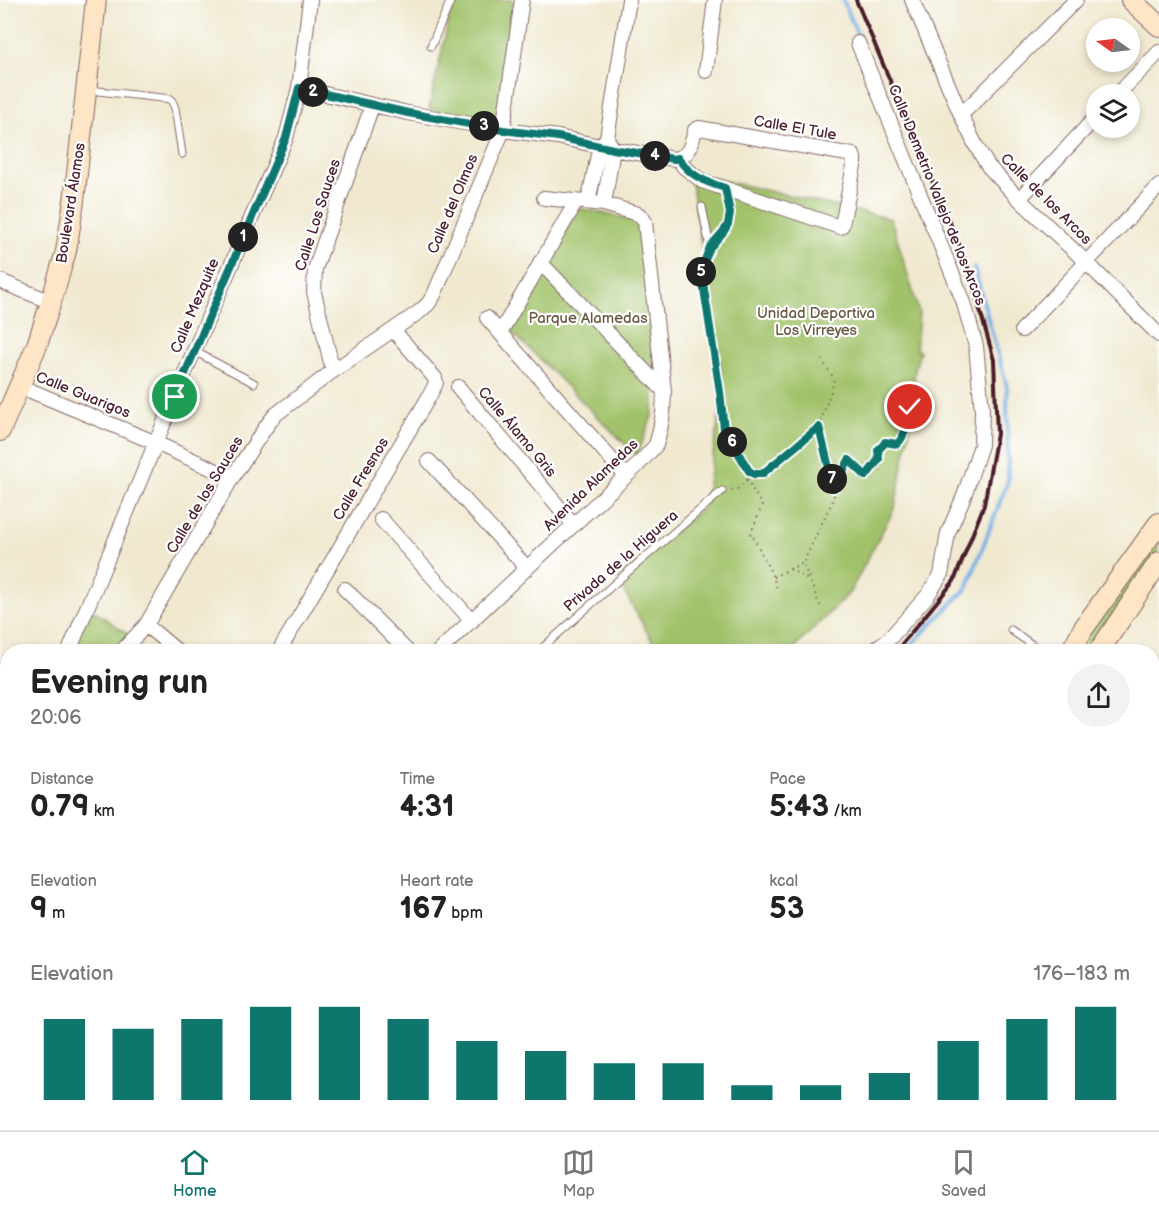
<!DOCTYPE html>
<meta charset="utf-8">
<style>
:root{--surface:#fff;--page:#f2f2f2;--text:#222;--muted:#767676;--line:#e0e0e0;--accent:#0f766e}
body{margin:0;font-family:"Balsamiq Sans",sans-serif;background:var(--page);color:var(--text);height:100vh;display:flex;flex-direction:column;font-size:22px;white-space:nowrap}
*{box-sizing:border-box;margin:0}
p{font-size:20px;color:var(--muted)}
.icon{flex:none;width:33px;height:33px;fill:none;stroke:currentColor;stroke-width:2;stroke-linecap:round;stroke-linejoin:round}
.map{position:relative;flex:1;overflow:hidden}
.sheet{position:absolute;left:0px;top:644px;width:1160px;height:488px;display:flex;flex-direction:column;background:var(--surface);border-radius:24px 24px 0 0;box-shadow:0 3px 9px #0003}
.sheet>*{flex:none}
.needle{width:39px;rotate:284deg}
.tools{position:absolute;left:1086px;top:18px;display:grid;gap:12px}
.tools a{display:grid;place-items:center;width:54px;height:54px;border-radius:50%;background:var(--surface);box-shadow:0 3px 9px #0003;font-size:30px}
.pin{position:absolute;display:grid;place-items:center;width:51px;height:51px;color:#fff;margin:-26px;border:3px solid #fff;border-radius:50%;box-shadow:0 2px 6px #0007}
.km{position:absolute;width:30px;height:30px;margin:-15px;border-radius:50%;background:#222;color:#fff;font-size:16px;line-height:30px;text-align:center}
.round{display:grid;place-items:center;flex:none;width:63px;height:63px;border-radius:32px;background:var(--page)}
.overview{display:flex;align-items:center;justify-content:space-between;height:102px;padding:0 30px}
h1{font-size:33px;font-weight:600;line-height:45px}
.metrics{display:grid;grid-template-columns:repeat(3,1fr);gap:9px;height:102px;padding:6px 30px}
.metrics div{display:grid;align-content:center}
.metrics b{font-size:30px;font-weight:600}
.metrics small{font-size:16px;font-weight:400}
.metrics p{font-size:16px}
.chart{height:168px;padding:12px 30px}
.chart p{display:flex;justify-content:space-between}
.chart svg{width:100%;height:108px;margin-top:6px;stroke:var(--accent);stroke-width:6}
.dock{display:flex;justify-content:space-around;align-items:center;height:84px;border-top:2px solid var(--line);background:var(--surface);font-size:16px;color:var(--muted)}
.dock a{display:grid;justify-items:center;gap:3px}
.dock .active{color:var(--accent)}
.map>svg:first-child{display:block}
</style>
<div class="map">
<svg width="1159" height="1130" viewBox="0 0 1159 1130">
<rect width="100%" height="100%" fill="#fff"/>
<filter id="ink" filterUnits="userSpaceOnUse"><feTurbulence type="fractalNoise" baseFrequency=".0167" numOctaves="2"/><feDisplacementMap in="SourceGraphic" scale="12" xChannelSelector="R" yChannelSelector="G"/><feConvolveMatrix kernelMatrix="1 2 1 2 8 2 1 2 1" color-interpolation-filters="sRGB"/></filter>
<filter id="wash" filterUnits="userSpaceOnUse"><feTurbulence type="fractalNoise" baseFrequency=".008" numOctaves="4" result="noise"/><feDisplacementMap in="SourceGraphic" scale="24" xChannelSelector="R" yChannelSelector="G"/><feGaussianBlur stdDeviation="1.35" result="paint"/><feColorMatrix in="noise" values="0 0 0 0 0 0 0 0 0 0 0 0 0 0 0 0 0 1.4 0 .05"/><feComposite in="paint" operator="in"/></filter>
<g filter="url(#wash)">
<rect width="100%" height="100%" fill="#f0e9d0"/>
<path fill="#f7cfd0" d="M0,814L8,818L7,864L0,873Z"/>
<path fill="#a1c26b" stroke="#76704b" stroke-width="1.5" d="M453,0H513L499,123L429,109Z
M690,173L891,219L919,312L916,350L920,351L915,369L910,429L895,507L850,592L791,651H658L617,579L704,507L724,388Z
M579,208L640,221L656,370L653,413L637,456L508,328Z
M1159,527V567L1102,651H1074Z
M89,607L129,635L113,651H71Z"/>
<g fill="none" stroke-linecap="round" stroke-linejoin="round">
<path stroke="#75afe5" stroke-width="4" d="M843,0L860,41
M905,651L967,588L1008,481L1007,387L974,268
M257,1130L286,1124"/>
</g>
</g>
<g filter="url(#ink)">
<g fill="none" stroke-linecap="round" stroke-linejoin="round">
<g stroke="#846665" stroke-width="9">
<path id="lane" d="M431,46L451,0
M89,90L171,99L175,108L182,154
M702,207L710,247
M710,247C732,221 731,221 725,188
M194,351L254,383
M1011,630L1041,651
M539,651L615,583L722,491"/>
</g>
<g stroke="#846665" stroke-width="16">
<path id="street" d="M912,0L961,115L976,146L988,166L1019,199L1086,262L1159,335
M858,43L963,300L976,346L982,410L981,445L964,496L948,533L941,575L928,595L889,639L872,651
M706,71L715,0
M299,88L408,113L503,130L558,137L613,149L674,159C691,156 691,144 695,130L699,128L853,155L854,158V166L842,225L840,227L702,181L684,167L678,158
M1118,94L1159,52
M961,115L1076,0
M1019,199L1096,117
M588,202L600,146L607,138L629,0
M604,204L613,149L609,142
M540,262L664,391
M0,281L51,302
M487,318L626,476
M1022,330L1159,186
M500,333L576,202
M333,371L314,292L315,269L372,106
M19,386L156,443L232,478
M458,387L574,525
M429,461L527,568
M381,519L472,621
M345,589L407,651
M146,625L177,651
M69,651L194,351L286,138L299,88L310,0
M122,651L146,625L232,478L265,428L275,415L333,371L419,312L428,304L434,295L503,130L522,0
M279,651L430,395L436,383L435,378L393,330
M439,651L527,568L637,466L656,445L660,430L663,413L664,391L645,222L642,217L638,214L604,204L544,198
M1152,670L1159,668
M0,751L8,746
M0,806L8,811
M1152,834L1159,829
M0,1028L8,1018
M1152,1110L1159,1101
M830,1124L857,1130
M0,1128L1,1130
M95,1130L97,1124
M334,1130L348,1128L355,1124
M1136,1130L1141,1124"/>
</g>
<g stroke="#846665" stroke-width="22">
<path id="secondary" d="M1131,0L1159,26
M0,431L37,345L51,302L66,251L74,201L96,0
M1071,651L1083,629L1159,523
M1099,651L1159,562
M1014,1130L1018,1124"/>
</g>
<path stroke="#846665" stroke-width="2" stroke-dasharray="1.5 4.5" stroke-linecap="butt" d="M707,255L701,270L720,392L724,429L749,471L754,474H762L819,427L834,488
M819,427L834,382L833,377L822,360
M881,472V461L879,459L878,450L884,444L885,442L897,444C907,435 907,419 910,407
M747,479L762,506L750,535L754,538L773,577L777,588
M731,490L737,489L754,474
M790,569L808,580
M773,577L803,563
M820,606L803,563L834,498V488L849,460L866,476L879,459
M524,1130L525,1124"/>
<use href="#lane" stroke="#fff" stroke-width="7"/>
<use href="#street" stroke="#fff" stroke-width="14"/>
<use href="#secondary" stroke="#fde5c5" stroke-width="20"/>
<path stroke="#4a1f2b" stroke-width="4" d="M856,0L966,261L994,360L997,434L984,505L954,581L901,645L893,651
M200,1130L210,1124"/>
</g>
</g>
<g fill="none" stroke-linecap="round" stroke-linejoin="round" filter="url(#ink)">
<g stroke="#fff" stroke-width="12">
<path id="route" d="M175,397L286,138L299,88L408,113L503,130L558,137L613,149L674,159L678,158C690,176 705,182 725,188L730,213L728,224L724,231L710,247L701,270L720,392L724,429L749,471L754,474H762L819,427L834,488L849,460L866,476L879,459L878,450L884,444L885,442L897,444C907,435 907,419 910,407"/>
</g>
<use href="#route" stroke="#0f766e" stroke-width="8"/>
</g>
<g text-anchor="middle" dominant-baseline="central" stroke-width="4.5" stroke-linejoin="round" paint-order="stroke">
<g font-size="15" fill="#4a1f2b" stroke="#fff">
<text transform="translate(795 128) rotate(10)">Calle El Tule</text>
<text transform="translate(937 195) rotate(68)">Calle Demetrio Vallejo de los Arcos</text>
<text transform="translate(1046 199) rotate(45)">Calle de los Arcos</text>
<text transform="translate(71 203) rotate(-81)">Boulevard Álamos</text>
<text transform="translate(453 204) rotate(-67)">Calle del Olmos</text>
<text transform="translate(318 215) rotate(-72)">Calle Los Sauces</text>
<text transform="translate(195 306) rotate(-67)">Calle Mezquite</text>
<text transform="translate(83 395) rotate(22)">Calle Guarigos</text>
<text transform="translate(517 432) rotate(50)">Calle Álamo Gris</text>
<text transform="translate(361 479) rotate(-59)">Calle Fresnos</text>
<text transform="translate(591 485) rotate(-44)">Avenida Alamedas</text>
<text transform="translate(205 495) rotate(-59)">Calle de los Sauces</text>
<text transform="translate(621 561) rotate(-41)">Privada de la Higuera</text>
</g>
<g font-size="15" fill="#685841" stroke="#fff">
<text x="816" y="313">Unidad Deportiva<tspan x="816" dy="17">Los Virreyes</tspan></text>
<text x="588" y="318">Parque Alamedas</text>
</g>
</g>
</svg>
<div class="tools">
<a><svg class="needle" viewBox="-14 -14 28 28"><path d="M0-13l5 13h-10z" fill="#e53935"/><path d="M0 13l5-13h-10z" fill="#767676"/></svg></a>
<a><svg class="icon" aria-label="layers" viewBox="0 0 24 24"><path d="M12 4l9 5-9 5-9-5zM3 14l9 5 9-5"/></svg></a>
</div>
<div class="pin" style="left:175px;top:397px;background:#1e9e55"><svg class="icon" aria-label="arrive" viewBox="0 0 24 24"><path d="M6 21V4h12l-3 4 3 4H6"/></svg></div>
<div class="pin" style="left:910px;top:407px;background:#d93025"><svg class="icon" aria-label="check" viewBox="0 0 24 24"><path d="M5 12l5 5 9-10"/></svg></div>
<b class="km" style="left:243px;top:237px">1</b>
<b class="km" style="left:313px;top:92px">2</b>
<b class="km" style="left:484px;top:126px">3</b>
<b class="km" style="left:655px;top:156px">4</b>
<b class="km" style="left:701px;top:272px">5</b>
<b class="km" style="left:732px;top:442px">6</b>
<b class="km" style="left:832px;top:479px">7</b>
<section class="sheet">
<div class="overview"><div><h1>Evening run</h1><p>20:06</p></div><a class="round"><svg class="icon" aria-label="share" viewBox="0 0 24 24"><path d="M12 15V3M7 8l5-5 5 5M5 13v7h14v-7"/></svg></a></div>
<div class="metrics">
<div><p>Distance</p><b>0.79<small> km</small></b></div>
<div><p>Time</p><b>4:31</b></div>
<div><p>Pace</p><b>5:43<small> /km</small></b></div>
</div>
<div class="metrics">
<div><p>Elevation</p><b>9<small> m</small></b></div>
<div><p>Heart rate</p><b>167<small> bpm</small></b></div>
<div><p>kcal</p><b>53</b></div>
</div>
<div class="chart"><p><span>Elevation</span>176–183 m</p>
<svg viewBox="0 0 160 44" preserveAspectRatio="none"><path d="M5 44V11M15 44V15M25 44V11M35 44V6M45 44V6M55 44V11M65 44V20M75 44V24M85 44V29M95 44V29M105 44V38M115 44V38M125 44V33M135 44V20M145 44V11M155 44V6"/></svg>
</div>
</section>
</div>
<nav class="dock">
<a class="active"><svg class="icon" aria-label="home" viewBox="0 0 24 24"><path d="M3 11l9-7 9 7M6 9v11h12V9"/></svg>Home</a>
<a><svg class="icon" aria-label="map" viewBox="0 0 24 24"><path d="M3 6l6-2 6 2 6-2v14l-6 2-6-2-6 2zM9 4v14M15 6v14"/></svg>Map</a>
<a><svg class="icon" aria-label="saved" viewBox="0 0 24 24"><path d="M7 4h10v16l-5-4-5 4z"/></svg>Saved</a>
</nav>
